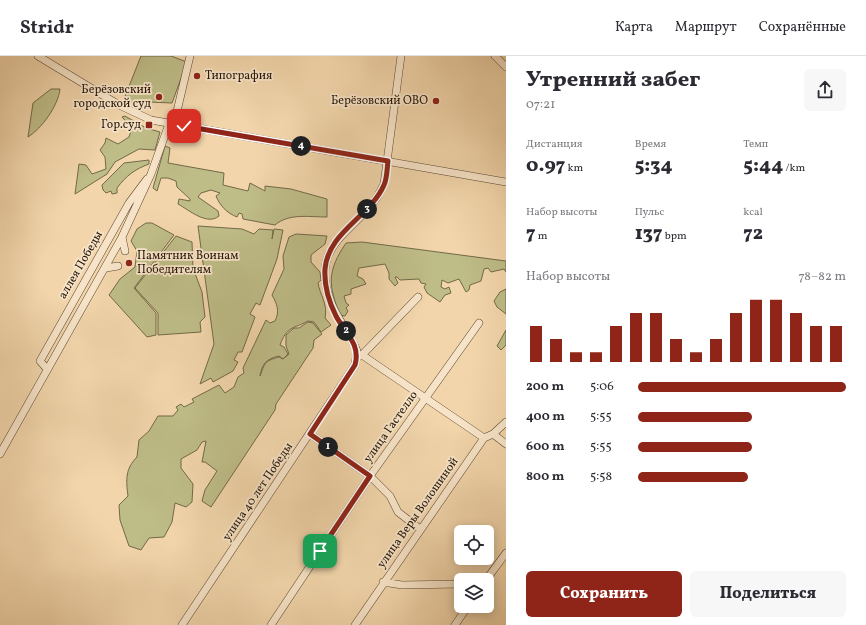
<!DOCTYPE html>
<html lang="ru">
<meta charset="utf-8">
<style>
:root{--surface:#fff;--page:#f7f7f7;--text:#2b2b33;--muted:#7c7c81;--line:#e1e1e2;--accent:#8f2418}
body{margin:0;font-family:Vollkorn,serif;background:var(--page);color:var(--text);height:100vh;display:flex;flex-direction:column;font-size:15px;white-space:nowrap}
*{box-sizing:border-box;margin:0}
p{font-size:13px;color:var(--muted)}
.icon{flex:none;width:22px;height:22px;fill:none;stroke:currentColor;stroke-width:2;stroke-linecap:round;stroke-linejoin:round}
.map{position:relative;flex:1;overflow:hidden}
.details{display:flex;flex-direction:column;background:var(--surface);width:360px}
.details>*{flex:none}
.fabs{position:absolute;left:454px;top:469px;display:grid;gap:8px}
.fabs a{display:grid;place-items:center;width:40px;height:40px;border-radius:6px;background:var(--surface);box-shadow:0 2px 10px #0003;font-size:20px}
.pin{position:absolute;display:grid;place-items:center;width:34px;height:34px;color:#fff;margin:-17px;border-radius:8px;box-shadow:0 2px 6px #0006}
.km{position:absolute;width:20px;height:20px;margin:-10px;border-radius:50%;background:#222;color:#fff;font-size:11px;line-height:20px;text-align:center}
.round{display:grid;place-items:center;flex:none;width:42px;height:42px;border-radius:6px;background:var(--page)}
.headline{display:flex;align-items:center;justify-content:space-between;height:68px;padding:0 20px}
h1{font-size:22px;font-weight:800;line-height:30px}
.figures{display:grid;grid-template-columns:repeat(3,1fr);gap:6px;height:68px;padding:4px 20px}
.figures div{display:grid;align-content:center}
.figures b{font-size:20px;font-weight:800}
.figures small{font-size:11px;font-weight:400}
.figures p{font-size:11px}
.chart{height:112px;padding:8px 20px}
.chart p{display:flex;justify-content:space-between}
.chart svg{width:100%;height:72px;margin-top:4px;stroke:var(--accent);stroke-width:6}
.action{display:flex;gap:8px;margin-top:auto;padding:8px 20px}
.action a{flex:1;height:46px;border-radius:6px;background:var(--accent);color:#fff;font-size:16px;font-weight:800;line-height:46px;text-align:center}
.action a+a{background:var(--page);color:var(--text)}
ul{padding:0 20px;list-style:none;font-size:13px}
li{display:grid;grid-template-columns:64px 48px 1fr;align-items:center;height:30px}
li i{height:10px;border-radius:5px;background:var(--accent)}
header{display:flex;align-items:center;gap:24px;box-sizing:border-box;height:56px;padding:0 20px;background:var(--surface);border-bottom:1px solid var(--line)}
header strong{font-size:19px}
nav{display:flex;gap:22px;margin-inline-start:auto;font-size:14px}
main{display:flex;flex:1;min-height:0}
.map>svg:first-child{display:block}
</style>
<header>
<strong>Stridr</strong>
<nav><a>Карта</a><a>Маршрут</a><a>Сохранённые</a></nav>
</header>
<main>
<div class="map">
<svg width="506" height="569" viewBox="0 0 506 569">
<rect width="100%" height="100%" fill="#f2d5ab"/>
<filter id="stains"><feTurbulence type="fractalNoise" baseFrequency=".005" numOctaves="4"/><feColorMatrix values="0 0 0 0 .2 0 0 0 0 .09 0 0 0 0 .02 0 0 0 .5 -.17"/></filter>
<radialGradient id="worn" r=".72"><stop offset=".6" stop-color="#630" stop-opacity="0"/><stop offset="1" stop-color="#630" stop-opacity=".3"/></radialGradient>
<path fill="#bebc87" stroke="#726948" d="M141,0H171L187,6L172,47L149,46L145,51L124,43Z
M51,33H60C58,50 42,72 28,81L33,47Z
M125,60L146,72L160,76L155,94L139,93L115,106L107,118L75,138L79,108L86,109L92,118L106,113L105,101L100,94L105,87L106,82L118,88L129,81L132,72L122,61Z
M165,90L170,92L168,107L224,117L223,129L248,135L250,127L265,135V130L291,133L327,143V161C309,161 289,157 275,169L243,163L242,158L239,157L237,161C227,157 220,150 216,140L220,137L211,134L201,137L198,141L218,155L219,160C207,170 189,154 178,148L179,143L190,145V143L177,131L176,125L168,122H161L157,135L153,132Z
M149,104V108C135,113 126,120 117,132V137L112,138L111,135L106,137L103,134L102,129L124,107Z
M146,167H152L174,179L134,232L156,257V279L147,281L109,239L120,223L135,211L137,195L131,185L137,173Z
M198,170L242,173L254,178L259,173L273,174L272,183L274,173L283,174L277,203L260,249L256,247L250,258L255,261L242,296H238L234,304L238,306L233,315L213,326L211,322L200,328L214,288Z
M296,178L327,180L325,188L311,199V206L320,216L321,224L318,227C320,239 328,248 325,262L331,269L321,276L314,266L308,265C293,273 287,270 280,289L284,291L288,298L283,303L279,300C266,303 262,308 260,320C265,307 264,305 279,301L283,303L289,298L286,290V279L294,272H299L308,266L313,267L322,278L314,284L313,292L276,348L275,354L211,451L202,445L205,434L217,415L205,406H202L206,385L202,386L197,394L181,403V412L193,428L192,446L186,451L175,447L172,466L164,481L149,482L141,494L129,490L120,464L119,449L128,440C126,424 125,413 137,401L139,384L149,375L158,360H173L178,354L176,351L181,348L184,351L194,346L192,343L219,329L225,337L234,331L238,321L244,317L243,312L266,264L270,267L275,265C280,255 277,248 272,239L284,213L283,200L289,181Z
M176,180L192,186L193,212L202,236L205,261L200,266L201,276L158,279V257L135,232Z
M362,186L506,205V216L504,213L491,216L488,212L484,213L481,225L470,229L469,234L466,236L459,223L448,227L442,224L441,231L445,233L449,231L451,237L445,239L440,246L427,237L424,231L426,228L421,227L419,223L400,224L397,221H395L398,227L395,230L389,223V217L385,208L359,212L357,220L363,223L366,228L351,233V238L344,240L346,247L349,249L346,252L348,255L345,260L340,259C328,229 327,215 346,187Z
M506,233V258L497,251L494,245L500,236Z
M506,274V289L501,294L497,290Z"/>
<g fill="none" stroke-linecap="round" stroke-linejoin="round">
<g stroke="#594632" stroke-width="8">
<path id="minor" d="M38,0L119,49L151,64L506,126
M495,0L506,11
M174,68L190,0
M122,181L125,195
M106,212L118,210
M362,299L418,241
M358,301L362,299L484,382
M47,313L40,305L129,147L147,123
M310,378L370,420L390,440L398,456L420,473
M493,378L506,388
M0,398L122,181L151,118L169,68
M486,524L506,497
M383,526L402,529L461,528
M182,569L355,309L357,295C350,277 337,263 330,244C311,189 349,180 375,144C379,139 381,133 384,128L401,0
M271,569L370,420L479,267
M355,569L484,382L493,378L506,366
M455,569L468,550"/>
</g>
<use href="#minor" stroke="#f7e4c8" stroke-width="7"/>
</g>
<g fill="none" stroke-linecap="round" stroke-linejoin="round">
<g stroke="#fff" stroke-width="8">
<path id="route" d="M184,70L388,105C387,113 387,123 384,129C370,161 328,176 325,213C324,229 329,246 336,260C345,277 361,288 355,309L310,378L370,420L320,495"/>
</g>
<use href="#route" stroke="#8f2418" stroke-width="5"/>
</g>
<g fill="#8f2418" stroke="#f7e4c8" stroke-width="1.5">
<circle cx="197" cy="20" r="4"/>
<circle cx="159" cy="41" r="4"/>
<circle cx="436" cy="45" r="4"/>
<rect x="145" y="65" width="8" height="8" rx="2"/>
<circle cx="129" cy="207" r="4"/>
</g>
<g text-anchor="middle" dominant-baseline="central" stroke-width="3.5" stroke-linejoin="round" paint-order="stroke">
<g font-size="12" fill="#26160a" stroke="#f7e4c8" text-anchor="end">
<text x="205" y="20" text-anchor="start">Типография</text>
<text x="151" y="34">Берёзовский<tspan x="151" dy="14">городской суд</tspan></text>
<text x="428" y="45">Берёзовский ОВО</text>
<text x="141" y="69">Гор.суд</text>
<text x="137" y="200" text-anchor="start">Памятник Воинам<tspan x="137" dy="14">Победителям</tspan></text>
</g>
<g font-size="12" fill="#26160a" stroke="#f7e4c8">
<text transform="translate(81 209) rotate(-60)">аллея Победы</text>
<text transform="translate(391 371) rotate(-55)">улица Гастелло</text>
<text transform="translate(258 436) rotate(-56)">улица 40 лет Победы</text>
<text transform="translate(418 457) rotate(-55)">улица Веры Волошиной</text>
</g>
</g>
<rect width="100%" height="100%" filter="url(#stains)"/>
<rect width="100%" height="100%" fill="url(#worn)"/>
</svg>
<div class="fabs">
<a><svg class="icon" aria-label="locate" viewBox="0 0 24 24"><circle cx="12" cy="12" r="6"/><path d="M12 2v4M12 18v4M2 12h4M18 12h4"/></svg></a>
<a><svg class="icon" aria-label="layers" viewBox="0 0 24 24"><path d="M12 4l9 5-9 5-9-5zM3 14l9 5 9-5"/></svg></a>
</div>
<div class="pin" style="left:320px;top:495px;background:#1e9e55"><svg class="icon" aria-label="arrive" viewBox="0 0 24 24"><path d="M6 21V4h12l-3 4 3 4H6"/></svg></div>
<div class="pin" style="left:184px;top:70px;background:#d93025"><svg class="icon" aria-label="check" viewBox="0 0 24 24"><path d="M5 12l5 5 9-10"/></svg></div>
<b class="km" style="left:328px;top:391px">1</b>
<b class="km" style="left:346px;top:275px">2</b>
<b class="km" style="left:367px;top:153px">3</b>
<b class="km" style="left:301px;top:90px">4</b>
</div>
<section class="details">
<div class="headline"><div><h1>Утренний забег</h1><p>07:21</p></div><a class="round"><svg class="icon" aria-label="share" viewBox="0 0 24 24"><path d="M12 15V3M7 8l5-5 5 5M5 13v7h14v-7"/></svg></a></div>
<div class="figures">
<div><p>Дистанция</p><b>0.97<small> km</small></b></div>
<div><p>Время</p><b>5:34</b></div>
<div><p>Темп</p><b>5:44<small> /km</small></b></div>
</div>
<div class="figures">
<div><p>Набор высоты</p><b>7<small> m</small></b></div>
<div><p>Пульс</p><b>137<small> bpm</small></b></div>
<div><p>kcal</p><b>72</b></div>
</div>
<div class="chart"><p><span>Набор высоты</span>78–82 m</p>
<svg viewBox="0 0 160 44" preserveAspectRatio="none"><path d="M5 44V22M15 44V30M25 44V38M35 44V38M45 44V22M55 44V14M65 44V14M75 44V30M85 44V38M95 44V30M105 44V14M115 44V6M125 44V6M135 44V14M145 44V22M155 44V22"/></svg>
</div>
<ul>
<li><b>200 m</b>5:06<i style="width:100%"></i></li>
<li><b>400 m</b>5:55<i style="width:55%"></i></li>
<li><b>600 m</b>5:55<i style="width:55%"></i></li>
<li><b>800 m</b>5:58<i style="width:53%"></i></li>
</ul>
<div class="action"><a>Сохранить</a><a>Поделиться</a></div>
</section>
</main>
